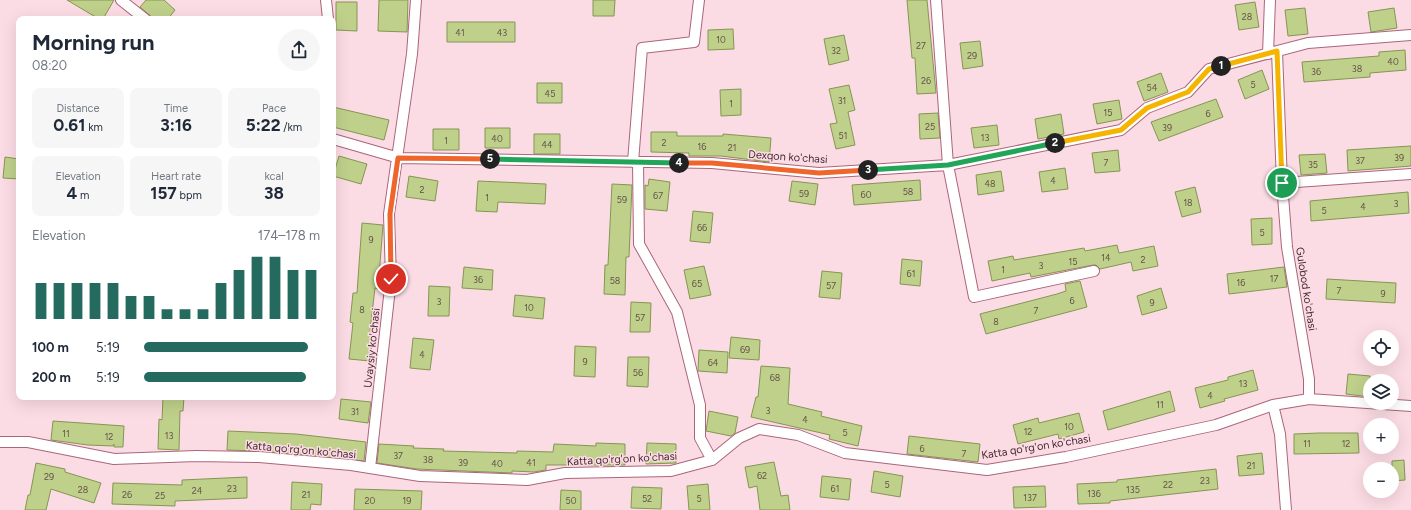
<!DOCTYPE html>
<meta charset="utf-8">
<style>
:root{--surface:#fff;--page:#f6f6f7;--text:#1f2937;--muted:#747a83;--accent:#246a5f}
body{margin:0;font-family:Figtree,sans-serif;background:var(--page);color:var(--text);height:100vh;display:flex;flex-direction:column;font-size:15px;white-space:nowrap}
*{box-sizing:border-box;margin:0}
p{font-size:13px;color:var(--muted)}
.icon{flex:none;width:22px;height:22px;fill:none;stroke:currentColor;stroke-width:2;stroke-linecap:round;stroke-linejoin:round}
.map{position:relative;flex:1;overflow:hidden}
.panel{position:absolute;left:16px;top:16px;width:320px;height:384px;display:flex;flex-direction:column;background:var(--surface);border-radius:8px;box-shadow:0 4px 16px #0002}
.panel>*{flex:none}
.buttons{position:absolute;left:1363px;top:330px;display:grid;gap:8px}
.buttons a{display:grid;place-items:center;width:36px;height:36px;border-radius:50%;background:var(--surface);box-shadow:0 4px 16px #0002;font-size:20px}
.pin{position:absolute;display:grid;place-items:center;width:34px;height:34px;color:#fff;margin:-17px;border:2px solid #fff;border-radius:50%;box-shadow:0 1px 4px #0007}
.km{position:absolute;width:20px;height:20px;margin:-10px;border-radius:50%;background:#222;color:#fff;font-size:11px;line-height:20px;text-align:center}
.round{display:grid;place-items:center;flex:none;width:42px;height:42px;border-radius:21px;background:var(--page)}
.summary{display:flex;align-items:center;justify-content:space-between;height:68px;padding:0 16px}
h1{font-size:22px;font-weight:700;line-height:30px}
.stats{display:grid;grid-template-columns:repeat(3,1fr);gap:6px;height:68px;padding:4px 16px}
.stats div{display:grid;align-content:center;border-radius:8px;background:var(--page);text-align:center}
.stats b{font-size:17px;font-weight:700}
.stats small{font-size:11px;font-weight:400}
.stats p{font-size:11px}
.chart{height:112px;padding:8px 16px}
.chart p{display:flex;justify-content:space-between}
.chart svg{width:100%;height:72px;margin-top:4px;stroke:var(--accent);stroke-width:6}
ul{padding:0 16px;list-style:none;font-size:13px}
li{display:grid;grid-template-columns:64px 48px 1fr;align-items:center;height:30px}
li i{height:10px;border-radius:5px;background:var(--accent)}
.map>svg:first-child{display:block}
</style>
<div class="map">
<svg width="1411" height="510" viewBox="0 0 1411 510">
<rect width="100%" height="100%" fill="#fcdce4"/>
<path fill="#bfd08b" stroke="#859552" d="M67,0H114L103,19H99Z
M146,0H164L175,10L168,19H154L140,7Z
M379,0H408L407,32L378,31Z
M593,0H615L614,16H593Z
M907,0H927L936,93L917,94L915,58H912Z
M336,2H357V31L336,30Z
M1255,2L1259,27L1239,30L1235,5Z
M1305,8L1308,34L1288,36L1285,10Z
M1394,8L1397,28L1371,32L1368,12Z
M447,22H515V42H447Z
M733,29L734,49L708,50V30Z
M844,35L849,60L829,65L824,39Z
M980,41L983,66L963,69L960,43Z
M1405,50L1406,70L1370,73V77L1304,82L1302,62L1379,56V52Z
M1262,70L1269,89L1245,99L1238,80Z
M1161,73L1168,92L1144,101L1137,82Z
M537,83H562V103H537Z
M849,85L855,110L848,112L855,145L836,149L830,124L837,123L829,89Z
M741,89V115L721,116L720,90Z
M1216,99L1223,117L1159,141L1151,122Z
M1119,100L1122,119L1097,124L1093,104Z
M333,107L389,120L384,140L333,127Z
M938,113L940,138L920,139L919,114Z
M1061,114L1064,134L1038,139L1035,119Z
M997,125L999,145L974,148L971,128Z
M485,128H510V148H485Z
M433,129H459V150H433Z
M651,132H677V136H723V134L771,138L769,162L721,156H689V153L651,152Z
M534,134H560V154H534Z
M1411,146V166L1348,171L1347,150Z
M1118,150L1120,171L1095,173L1092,153Z
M1325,154L1327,173L1301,175L1299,155Z
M339,156L367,164L361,184L333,176Z
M5,157L19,159V179L3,178Z
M1065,168L1068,189L1042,192L1039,172Z
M1001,171L1004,191L978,195L976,175Z
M409,176L438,181L435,201L406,197Z
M649,179L670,182L667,211L645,209V185L648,186Z
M920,180L921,200L854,205L852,185Z
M478,181L546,184L545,204L498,202L497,212L476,211Z
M792,181L818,184L815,205L789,201Z
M612,184L632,185L629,257H626L625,295L604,294L605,265H608Z
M1195,187L1201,212L1182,217L1175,192Z
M1408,192L1409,213L1311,221L1310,201Z
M693,211L713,213L710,243L690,241Z
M1272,218V244L1252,245L1251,219Z
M362,223L383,225L378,289L375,288L370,331H373L370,361L349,359L353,323L350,322L353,293H357Z
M1117,245L1119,253L1154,246L1158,266L1133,271L1131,262L1100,269L1096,265H1093L1031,277L1030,273L992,281L988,261L1013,256L1014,260L1084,248L1085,251Z
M902,259L922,261L920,286L900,284Z
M704,266L711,295L690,299L684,270Z
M464,267L493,270L492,290L462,288Z
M1284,267L1287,287L1229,294L1227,274Z
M822,271L842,273L840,299L819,297Z
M1327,279L1396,283L1395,303L1326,299Z
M1080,281L1087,307L986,334L980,314L1057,294L1066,291L1065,284Z
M429,286L450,287L449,316H428Z
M1161,288L1167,308L1142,315L1137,296Z
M515,295L545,298L543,319L513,316Z
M631,302L651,303L650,332H630Z
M731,337L760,340L759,360L729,358Z
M413,338L434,340L430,370L410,368Z
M575,346L596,347L595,377L574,376Z
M699,350L728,352L727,373L698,371Z
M628,357H649L648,387L627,386Z
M761,366L790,368L788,404L822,412L821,416L862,426L858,446L829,439L830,435L751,417L756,397H758Z
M1253,370L1258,390L1224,399L1225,401L1200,408L1195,388L1228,380V377Z
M1348,374L1370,376V397L1346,394Z
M1170,391L1175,411L1108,430L1103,411Z
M163,397H184L183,411H180L179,450L158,449L159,419L162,420Z
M341,399L371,402L368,423L339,419Z
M709,411L738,417L735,433L731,436L706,431Z
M1079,413L1084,432L1059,439L1058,434L1018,444L1013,425L1038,418L1039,423Z
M53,421L124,426L123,447H114V444L113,446L88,445L51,440Z
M228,431L296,434L366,442L364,461L260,451L227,450Z
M1319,433H1358L1359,453L1294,454V434Z
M909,436L980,444L978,462L907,454Z
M596,443L625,444V465H546V470L534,472L512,471V473L417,469L377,463L379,444L414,446L413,448L444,449L443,451L517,453V451L553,452L554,444L596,446Z
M647,443L676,444V463L646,464Z
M1262,453L1264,474L1239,476L1237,456Z
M1404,460L1405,480L1392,481V461Z
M774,462L781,496L788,495L790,510H760L757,486L749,488L745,467Z
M36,463L65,469V472L101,483L94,503L51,489L46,510H25L28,495H30Z
M1216,469L1218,489L1110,501V503L1078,504L1077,484L1117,482V480Z
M874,471L903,476L900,497L871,492Z
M822,476L851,479L849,500L820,497Z
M247,477V498L175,501V506L112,504L113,483L182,485V480Z
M292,482L322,484L321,505L311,504L310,510H291Z
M708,484L710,510H689L687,486Z
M1045,486L1046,507L1014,508L1013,487Z
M632,487L662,488L661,509L631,508Z
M355,489L422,491L421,510H354Z
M561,490L581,491V510H560Z"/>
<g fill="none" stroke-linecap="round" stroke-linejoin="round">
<g stroke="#ab657b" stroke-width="12">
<path id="street" d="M121,0L145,19
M326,0L328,19
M936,0L948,165L974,297L1094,271
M1277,51L1282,183L1287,247L1309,379V399
M1268,54L1270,0
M333,139L399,158L712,163L819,173L948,165L1121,130L1147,108L1188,92L1209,69L1308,43L1411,35
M633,162L642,48L694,42L699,0
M638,162L639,244L677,312L700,405V438L712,460
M1282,183L1411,174
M1273,405L1280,434L1286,510
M0,442H28L114,459L196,456L259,457L351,465L420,476L527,480L565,473L671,471L712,460L739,438L759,429L798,435L845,453L987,470L1066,457L1216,425L1273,405L1309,399L1411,406
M370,468L391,279L389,214L412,54L416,0"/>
</g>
<use href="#street" stroke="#fff" stroke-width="10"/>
</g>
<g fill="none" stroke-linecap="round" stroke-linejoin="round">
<g stroke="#fff" stroke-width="8">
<path id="split-1" d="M1221,66L1277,51L1282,183"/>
</g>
<g stroke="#fff" stroke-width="8">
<path id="split-2" d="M1055,143L1121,130L1147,108L1188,92L1209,69L1221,66"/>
</g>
<g stroke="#fff" stroke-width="8">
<path id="split-3" d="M868,170L948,165L1055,143"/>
</g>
<g stroke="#fff" stroke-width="8">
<path id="split-4" d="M679,163H712L819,173L868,170"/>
</g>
<g stroke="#fff" stroke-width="8">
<path id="split-5" d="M490,159L679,163"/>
</g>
<g stroke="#fff" stroke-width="8">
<path id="split-6" d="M391,279L390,214L398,158L490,159"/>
</g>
<use href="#split-1" stroke="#f5b400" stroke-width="5"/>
<use href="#split-2" stroke="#f5b400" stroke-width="5"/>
<use href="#split-3" stroke="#22a559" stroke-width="5"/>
<use href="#split-4" stroke="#f0652b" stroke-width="5"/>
<use href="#split-5" stroke="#22a559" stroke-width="5"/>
<use href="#split-6" stroke="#f0652b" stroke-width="5"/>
</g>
<g text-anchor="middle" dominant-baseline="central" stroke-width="3" stroke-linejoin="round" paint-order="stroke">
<g font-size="9" fill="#645248">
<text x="1247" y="16">28</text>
<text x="460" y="32">41</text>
<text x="502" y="32">43</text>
<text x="721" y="39">10</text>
<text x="921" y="45">27</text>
<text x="836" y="50">32</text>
<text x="972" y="55">29</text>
<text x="1393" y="61">40</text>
<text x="1357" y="68">38</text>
<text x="1316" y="71">36</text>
<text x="926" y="80">26</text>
<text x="1253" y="84">5</text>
<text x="1152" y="87">54</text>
<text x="550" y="93">45</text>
<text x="842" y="100">31</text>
<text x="731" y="103">1</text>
<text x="1108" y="112">15</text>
<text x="1208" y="113">6</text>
<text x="930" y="126">25</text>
<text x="1167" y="127">39</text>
<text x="843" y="135">51</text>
<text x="985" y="137">13</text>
<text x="497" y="138">40</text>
<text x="446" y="140">1</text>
<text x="664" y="142">2</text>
<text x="547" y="144">44</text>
<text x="702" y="146">16</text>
<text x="732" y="147">21</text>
<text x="1399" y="157">39</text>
<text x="1360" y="160">37</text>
<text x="1106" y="162">7</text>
<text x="1313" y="164">35</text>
<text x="1053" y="180">4</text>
<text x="990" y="183">48</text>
<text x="422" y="189">2</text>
<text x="908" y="191">58</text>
<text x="804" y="193">59</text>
<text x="866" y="194">60</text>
<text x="658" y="195">67</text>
<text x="487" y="197">1</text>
<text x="622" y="199">59</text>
<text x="1188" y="202">18</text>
<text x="1396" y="203">3</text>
<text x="1363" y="206">4</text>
<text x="1324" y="210">5</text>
<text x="702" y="227">66</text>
<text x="1262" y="232">5</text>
<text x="371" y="239">9</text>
<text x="1106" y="257">14</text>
<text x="1143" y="259">2</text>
<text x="1073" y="261">15</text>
<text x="1041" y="265">3</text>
<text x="1003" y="269">1</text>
<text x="911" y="273">61</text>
<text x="1274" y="278">17</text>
<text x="478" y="279">36</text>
<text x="615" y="280">58</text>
<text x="1241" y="282">16</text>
<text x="697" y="283">65</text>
<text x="831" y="285">57</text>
<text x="1339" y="290">7</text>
<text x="1383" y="293">9</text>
<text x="1072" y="300">6</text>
<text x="439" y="301">3</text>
<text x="1152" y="302">9</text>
<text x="529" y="307">10</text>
<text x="362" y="309">8</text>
<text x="1036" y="310">7</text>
<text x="640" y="317">57</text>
<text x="996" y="321">8</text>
<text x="745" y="349">69</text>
<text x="422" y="354">4</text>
<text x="585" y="361">9</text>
<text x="713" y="362">64</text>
<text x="638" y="372">56</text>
<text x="775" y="377">68</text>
<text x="1243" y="383">13</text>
<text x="1210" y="395">4</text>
<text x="1160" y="404">11</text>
<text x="768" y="410">3</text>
<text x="355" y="411">31</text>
<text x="805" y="419">4</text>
<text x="1069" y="426">10</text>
<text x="1028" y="431">12</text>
<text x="845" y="432">5</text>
<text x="66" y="433">11</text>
<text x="169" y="435">13</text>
<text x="109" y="436">12</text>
<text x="1307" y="443">11</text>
<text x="1346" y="443">12</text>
<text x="922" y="448">6</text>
<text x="964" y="453">7</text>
<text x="398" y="455">37</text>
<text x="428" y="459">38</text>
<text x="463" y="462">39</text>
<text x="531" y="462">41</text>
<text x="497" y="463">40</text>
<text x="1251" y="465">21</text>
<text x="762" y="475">62</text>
<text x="49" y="476">29</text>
<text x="1205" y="480">23</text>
<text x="887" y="484">5</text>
<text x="1168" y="484">22</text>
<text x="232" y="488">23</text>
<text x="835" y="488">61</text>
<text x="83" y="489">28</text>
<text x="1133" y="489">135</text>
<text x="197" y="490">24</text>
<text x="1094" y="493">136</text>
<text x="127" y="494">26</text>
<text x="306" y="494">21</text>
<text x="160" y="495">25</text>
<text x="1030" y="497">137</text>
<text x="647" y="498">52</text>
<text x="699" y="498">5</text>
<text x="370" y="500">20</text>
<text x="407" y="500">19</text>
<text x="571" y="500">50</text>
</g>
<g font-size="11" fill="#452831" stroke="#fcdce4">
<text transform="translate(788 157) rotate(4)">Dexqon ko'chasi</text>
<text transform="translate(1306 289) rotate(81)">Gulobod ko'chasi</text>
<text transform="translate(372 348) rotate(-84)">Uvaysiy ko'chasi</text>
<text transform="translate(1036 447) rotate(-9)">Katta qo'rg'on ko'chasi</text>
<text transform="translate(301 450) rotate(5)">Katta qo'rg'on ko'chasi</text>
<text transform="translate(622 459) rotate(-3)">Katta qo'rg'on ko'chasi</text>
</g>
</g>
</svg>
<div class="buttons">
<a><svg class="icon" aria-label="locate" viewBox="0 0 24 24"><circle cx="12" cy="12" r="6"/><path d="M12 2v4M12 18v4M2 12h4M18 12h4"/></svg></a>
<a><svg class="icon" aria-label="layers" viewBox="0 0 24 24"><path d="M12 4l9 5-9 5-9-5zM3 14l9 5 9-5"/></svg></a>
<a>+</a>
<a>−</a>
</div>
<div class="pin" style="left:1282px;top:183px;background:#1e9e55"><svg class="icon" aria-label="arrive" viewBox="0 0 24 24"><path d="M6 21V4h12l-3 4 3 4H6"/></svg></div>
<div class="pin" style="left:391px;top:279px;background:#d93025"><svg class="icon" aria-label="check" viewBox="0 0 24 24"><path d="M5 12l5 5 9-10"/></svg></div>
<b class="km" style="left:1221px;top:66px">1</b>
<b class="km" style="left:1055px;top:143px">2</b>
<b class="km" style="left:868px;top:170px">3</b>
<b class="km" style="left:679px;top:163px">4</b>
<b class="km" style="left:490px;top:159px">5</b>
<section class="panel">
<div class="summary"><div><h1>Morning run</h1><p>08:20</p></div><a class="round"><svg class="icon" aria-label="share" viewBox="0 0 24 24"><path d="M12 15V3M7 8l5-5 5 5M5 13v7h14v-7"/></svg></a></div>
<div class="stats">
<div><p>Distance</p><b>0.61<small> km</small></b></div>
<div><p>Time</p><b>3:16</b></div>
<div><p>Pace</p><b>5:22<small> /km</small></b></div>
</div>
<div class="stats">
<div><p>Elevation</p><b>4<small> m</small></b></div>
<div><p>Heart rate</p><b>157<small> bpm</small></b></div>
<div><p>kcal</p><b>38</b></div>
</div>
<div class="chart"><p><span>Elevation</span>174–178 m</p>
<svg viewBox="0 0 160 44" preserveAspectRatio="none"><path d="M5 44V22M15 44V22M25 44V22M35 44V22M45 44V22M55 44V30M65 44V30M75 44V38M85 44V38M95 44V38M105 44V22M115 44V14M125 44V6M135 44V6M145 44V14M155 44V14"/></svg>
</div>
<ul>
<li><b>100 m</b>5:19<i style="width:93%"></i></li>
<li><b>200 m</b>5:19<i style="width:92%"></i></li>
</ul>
</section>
</div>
